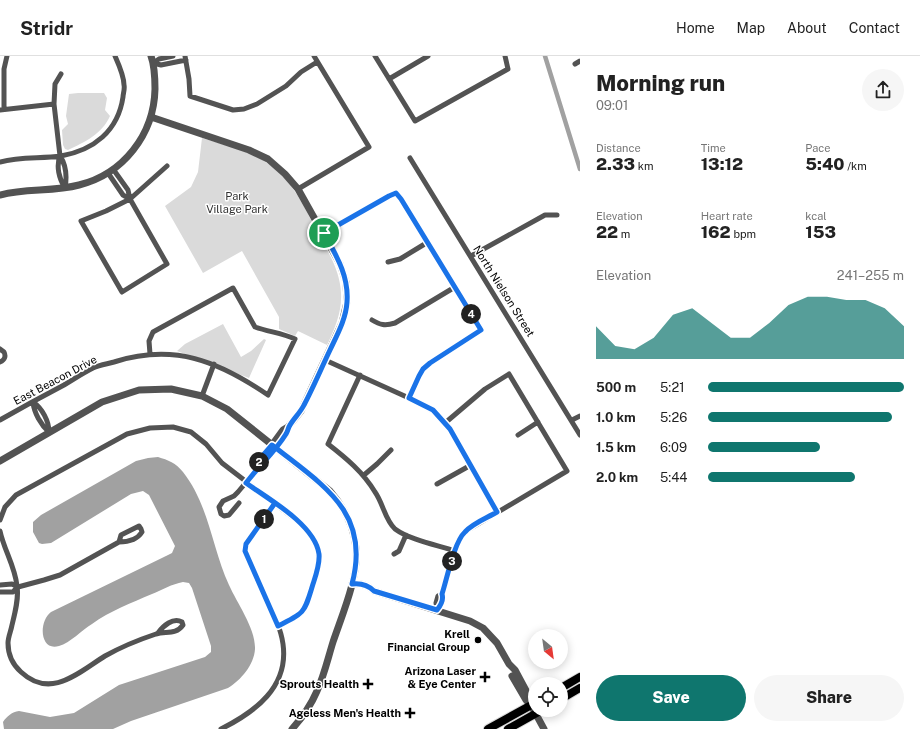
<!DOCTYPE html>
<meta charset="utf-8">
<style>
:root{--surface:#fff;--page:#f6f6f6;--text:#222;--muted:#767676;--line:#e0e0e0;--accent:#0f766e}
body{margin:0;font-family:"Public Sans",sans-serif;background:var(--page);color:var(--text);height:100vh;display:flex;flex-direction:column;font-size:15px;white-space:nowrap}
*{box-sizing:border-box;margin:0}
p{font-size:13px;color:var(--muted)}
.icon{flex:none;width:22px;height:22px;fill:none;stroke:currentColor;stroke-width:2;stroke-linecap:round;stroke-linejoin:round}
.map{position:relative;flex:1;overflow:hidden}
.side{display:flex;flex-direction:column;background:var(--surface);width:340px}
.side>*{flex:none}
.needle{width:26px;rotate:151deg}
.buttons{position:absolute;left:528px;top:573px;display:grid;gap:8px}
.buttons a{display:grid;place-items:center;width:40px;height:40px;border-radius:50%;background:var(--surface);box-shadow:0 2px 10px #0003;font-size:20px}
.pin{position:absolute;display:grid;place-items:center;width:34px;height:34px;color:#fff;margin:-17px;border:2px solid #fff;border-radius:50%;box-shadow:0 1px 4px #0007}
.km{position:absolute;width:20px;height:20px;margin:-10px;border-radius:50%;background:#222;color:#fff;font-size:11px;line-height:20px;text-align:center}
.round{display:grid;place-items:center;flex:none;width:42px;height:42px;border-radius:21px;background:var(--page)}
.headline{display:flex;align-items:center;justify-content:space-between;height:68px;padding:0 16px}
h1{font-size:22px;font-weight:800;line-height:30px}
.figures{display:grid;grid-template-columns:repeat(3,1fr);gap:6px;height:68px;padding:4px 16px}
.figures div{display:grid;align-content:center}
.figures b{font-size:17px;font-weight:800}
.figures small{font-size:11px;font-weight:400}
.figures p{font-size:11px}
.chart{height:112px;padding:8px 16px}
.chart p{display:flex;justify-content:space-between}
.chart svg{width:100%;height:72px;margin-top:4px;fill:var(--accent);opacity:.7}
.action{display:flex;gap:8px;margin-top:auto;padding:8px 16px}
.action a{flex:1;height:46px;border-radius:24px;background:var(--accent);color:#fff;font-size:16px;font-weight:800;line-height:46px;text-align:center}
.action a+a{background:var(--page);color:var(--text)}
ul{padding:0 16px;list-style:none;font-size:13px}
li{display:grid;grid-template-columns:64px 48px 1fr;align-items:center;height:30px}
li i{height:10px;border-radius:5px;background:var(--accent)}
header{display:flex;align-items:center;gap:24px;box-sizing:border-box;height:56px;padding:0 20px;background:var(--surface);border-bottom:1px solid var(--line)}
header strong{font-size:19px}
nav{display:flex;gap:22px;margin-inline-start:auto;font-size:14px}
main{display:flex;flex:1;min-height:0}
.map>svg:first-child{display:block}
</style>
<header>
<strong>Stridr</strong>
<nav><a>Home</a><a>Map</a><a>About</a><a>Contact</a></nav>
</header>
<main>
<div class="map">
<svg width="580" height="673" viewBox="0 0 580 673">
<rect width="100%" height="100%" fill="#fff"/>
<path fill="#dadada" d="M78,37H104L107,42L105,54L110,60C102,78 85,86 68,94L65,93L63,89L62,74L68,68L66,60L69,38Z
M202,82C223,89 248,94 267,107C276,113 285,121 291,130C300,142 307,156 314,170C325,191 340,212 341,237C342,256 335,272 327,289L298,275L295,280L279,273V261L242,195L203,217L165,150L191,131L198,116Z
M223,268L241,301L251,295L264,283L266,284L249,322L177,295L185,288Z"/>
<path fill="#a1a1a1" d="M158,401C168,404 176,407 183,416C209,449 212,492 229,529C237,547 256,573 255,593C254,609 241,624 228,632L131,665L113,673H4L3,666C7,660 12,656 19,655L50,661L74,657L119,629L205,601L211,596V590L192,532L189,527L183,526C172,528 162,534 152,538C131,547 110,555 92,568C82,574 70,587 59,590C40,596 38,566 51,556L166,500L172,497L175,490L149,439L143,435L131,438L51,487L42,488L39,487L33,476V466L41,459L136,405L148,402Z"/>
<g fill="none" stroke-linecap="round" stroke-linejoin="round">
<path stroke="#a1a1a1" stroke-width="4.5" d="M545,0L580,113"/>
<g stroke="#dbdbdb" stroke-width="10">
<path id="primary" d="M561,632L580,621
M561,643L580,632
M488,673L535,647
M508,673L542,654"/>
</g>
<path stroke="#535353" stroke-width="5" d="M185,0L189,23L190,40L233,54L244,53L257,48L286,30L301,16L317,6
M375,0L415,65L508,13L505,0
M153,7L161,9L186,4
M153,7L159,3L173,0
M575,8L580,5
M61,18L55,28L54,48L60,100C66,109 67,121 65,132
M389,23L428,0
M4,53V13L7,0
M0,54L54,48
M60,100C56,110 59,123 65,132
M410,102L580,379
M0,106C20,100 41,103 61,100C94,94 118,75 123,41C123,38 125,33 124,29C124,20 119,9 115,0
M113,113L128,134L130,143L167,208L122,236L81,165L106,155L130,143L167,110
M108,117L123,139L130,143
M298,133L369,91L314,0
M324,177L389,140L396,137L401,143L481,274L429,307C419,317 415,329 409,342
M471,200L545,159H557
M388,206L400,203L428,186
M372,264C380,269 385,270 395,267L455,231
M0,293L4,296C6,300 5,304 0,306
M325,304L409,342L433,355L450,373L497,456
M360,319L328,388C346,402 363,416 375,436C383,447 385,464 395,473C410,484 437,489 455,495
M202,340L214,308
M33,346C42,352 49,365 49,376
M33,346C34,357 41,369 49,376
M0,364C21,352 43,340 64,329C74,323 83,317 93,312C100,309 107,308 114,306C174,287 218,305 268,339L295,283C282,277 269,276 255,271L233,232L153,276L149,285L150,298
M572,364L580,360
M518,379L538,366
M258,412L259,404L272,389
M364,419L377,408L391,394
M437,428L471,409
M239,447L229,459L224,460L221,458L219,451L223,445L234,440L238,436L258,412L264,407L276,392
M0,464L5,451L16,439L127,378L150,372L173,371L191,376L206,388L222,407L305,471C324,495 320,506 311,534C309,540 308,549 304,554C298,562 287,566 278,570
M0,475C4,494 15,510 17,530C19,542 15,557 12,569C11,575 8,581 8,587C8,599 12,608 21,616C51,644 79,616 105,600C121,591 138,584 156,578C166,575 176,579 183,569L182,566C173,561 163,570 158,577
M394,498L399,495L406,479
M0,529L12,528L18,531L44,524L60,519L119,486C128,486 137,484 142,476L141,473L139,470L121,479L119,486
M0,536H13L17,531
M437,554C441,549 444,544 442,538C448,519 453,489 466,475L567,415L509,318L485,333L445,367
M437,554L436,547L438,540L442,538
M221,673C255,656 289,631 283,588C281,573 274,559 267,545C260,529 252,512 245,495L246,488L275,447"/>
<path stroke="#535353" stroke-width="7" d="M151,61L249,94L268,103L285,118L298,133L340,208L346,226L347,246L342,267L301,355L288,371L283,374L272,389
M0,139C26,132 53,136 79,129C123,118 154,79 155,33C155,22 155,11 151,0
M0,405L102,346L139,334L171,333L202,340L227,353L330,435C344,451 354,471 356,492C359,520 342,559 333,586C328,602 324,620 317,635C311,649 302,662 292,673
M352,528C360,527 368,529 374,535L470,565L483,572L497,587L509,608L515,614L530,642L531,649L544,673
M512,620L526,644L531,649"/>
<use href="#primary" stroke="#000" stroke-width="8"/>
</g>
<g fill="none" stroke-linecap="round" stroke-linejoin="round">
<g stroke="#fff" stroke-width="8">
<path id="route" d="M324,177C336,199 349,220 347,246C346,263 337,279 330,294C321,313 313,332 304,349C300,357 294,362 290,369C288,372 288,375 286,378C275,396 259,410 246,427L275,447L246,488L245,495L278,570C306,556 304,557 313,528C316,519 320,508 319,498C315,469 269,443 246,427L258,412L259,404L272,389L276,392C324,430 371,457 352,528C360,527 368,529 374,535L437,554C441,549 444,544 442,538C447,523 454,486 465,476C473,467 487,462 497,456L450,373L433,354L409,342L419,320L423,313L430,307L481,274L401,143L396,137L389,140L324,177"/>
</g>
<use href="#route" stroke="#1a73e8" stroke-width="5"/>
</g>
<g fill="#000" stroke="#fff" stroke-width="1.5">
<circle cx="478" cy="584" r="4"/>
<path d="M483 615h4v4h4v4h-4v4h-4v-4h-4v-4h4z"/>
<path d="M366 622h4v4h4v4h-4v4h-4v-4h-4v-4h4z"/>
<path d="M408 651h4v4h4v4h-4v4h-4v-4h-4v-4h4z"/>
</g>
<g text-anchor="middle" dominant-baseline="central" stroke-width="3" stroke-linejoin="round" paint-order="stroke">
<g font-size="11" fill="#313131" stroke="#fff">
<text x="237" y="140">Park<tspan x="237" dy="13">Village Park</tspan></text>
</g>
<g font-size="11" fill="#000" stroke="#fff">
<text transform="translate(504 235) rotate(58)">North Nielson Street</text>
<text transform="translate(55 324) rotate(-28)">East Beacon Drive</text>
</g>
<g font-size="11" font-weight="bold" fill="#000" stroke="#fff" text-anchor="end">
<text x="470" y="578">Krell<tspan x="470" dy="13">Financial Group</tspan></text>
<text x="476" y="615">Arizona Laser<tspan x="476" dy="13">&amp; Eye Center</tspan></text>
<text x="359" y="628">Sprouts Health</text>
<text x="401" y="657">Ageless Men's Health</text>
</g>
</g>
</svg>
<div class="buttons">
<a><svg class="needle" viewBox="-14 -14 28 28"><path d="M0-13l5 13h-10z" fill="#e53935"/><path d="M0 13l5-13h-10z" fill="#767676"/></svg></a>
<a><svg class="icon" aria-label="locate" viewBox="0 0 24 24"><circle cx="12" cy="12" r="6"/><path d="M12 2v4M12 18v4M2 12h4M18 12h4"/></svg></a>
</div>
<div class="pin" style="left:324px;top:177px;background:#1e9e55"><svg class="icon" aria-label="arrive" viewBox="0 0 24 24"><path d="M6 21V4h12l-3 4 3 4H6"/></svg></div>
<b class="km" style="left:264px;top:463px">1</b>
<b class="km" style="left:259px;top:406px">2</b>
<b class="km" style="left:452px;top:505px">3</b>
<b class="km" style="left:471px;top:258px">4</b>
</div>
<section class="side">
<div class="headline"><div><h1>Morning run</h1><p>09:01</p></div><a class="round"><svg class="icon" aria-label="share" viewBox="0 0 24 24"><path d="M12 15V3M7 8l5-5 5 5M5 13v7h14v-7"/></svg></a></div>
<div class="figures">
<div><p>Distance</p><b>2.33<small> km</small></b></div>
<div><p>Time</p><b>13:12</b></div>
<div><p>Pace</p><b>5:40<small> /km</small></b></div>
</div>
<div class="figures">
<div><p>Elevation</p><b>22<small> m</small></b></div>
<div><p>Heart rate</p><b>162<small> bpm</small></b></div>
<div><p>kcal</p><b>153</b></div>
</div>
<div class="chart"><p><span>Elevation</span>241–255 m</p>
<svg viewBox="0 0 160 44" preserveAspectRatio="none"><path d="M0 44V24L10 36L20 38L30 31L40 17L50 13L60 22L70 31L80 31L90 22L100 11L110 6L120 6L130 8L140 8L150 13L160 24V44z"/></svg>
</div>
<ul>
<li><b>500 m</b>5:21<i style="width:100%"></i></li>
<li><b>1.0 km</b>5:26<i style="width:94%"></i></li>
<li><b>1.5 km</b>6:09<i style="width:57%"></i></li>
<li><b>2.0 km</b>5:44<i style="width:75%"></i></li>
</ul>
<div class="action"><a>Save</a><a>Share</a></div>
</section>
</main>
